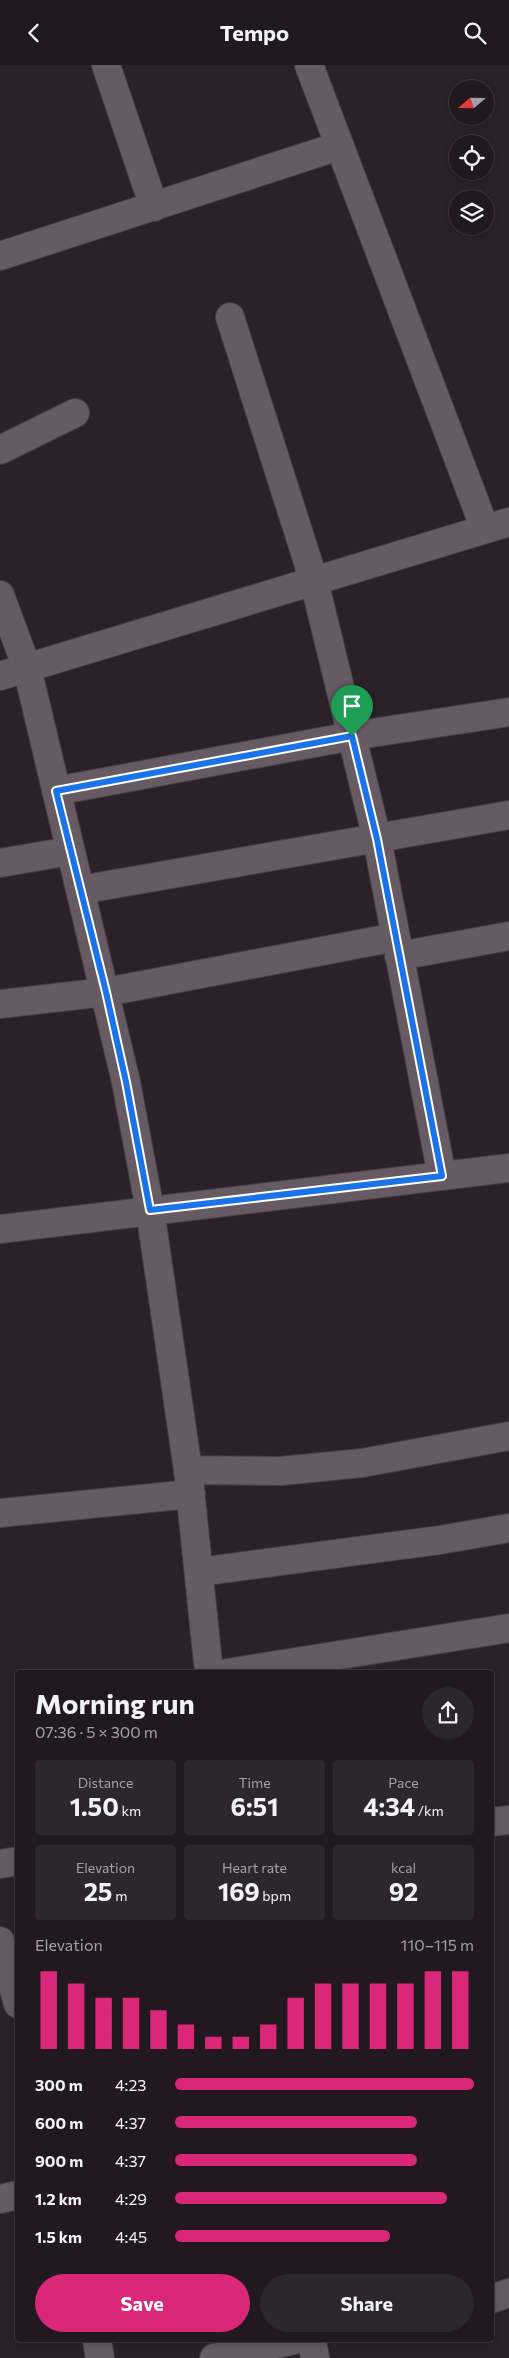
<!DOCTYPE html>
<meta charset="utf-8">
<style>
:root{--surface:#21191f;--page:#2d262c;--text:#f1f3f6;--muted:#a2a0a4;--line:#3e383d;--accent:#db2777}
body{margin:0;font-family:Commissioner,sans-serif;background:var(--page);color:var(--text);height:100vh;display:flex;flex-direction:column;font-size:19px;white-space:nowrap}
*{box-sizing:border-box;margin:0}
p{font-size:16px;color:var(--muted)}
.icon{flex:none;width:28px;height:28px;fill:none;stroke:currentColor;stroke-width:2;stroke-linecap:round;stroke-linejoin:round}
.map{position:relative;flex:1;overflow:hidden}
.panel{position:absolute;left:15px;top:1605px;width:479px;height:672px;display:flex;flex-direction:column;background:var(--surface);border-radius:5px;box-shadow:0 2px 8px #0003,0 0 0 1px var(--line)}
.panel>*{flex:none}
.needle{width:32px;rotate:250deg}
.controls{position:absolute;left:449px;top:15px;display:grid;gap:10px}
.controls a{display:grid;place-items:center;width:45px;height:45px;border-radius:50%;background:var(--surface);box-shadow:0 2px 8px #0003,0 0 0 1px var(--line);font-size:25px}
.pin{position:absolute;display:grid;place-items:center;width:42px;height:42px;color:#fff;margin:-51px -21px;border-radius:50% 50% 50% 0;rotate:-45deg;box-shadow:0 0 5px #0007}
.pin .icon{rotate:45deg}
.round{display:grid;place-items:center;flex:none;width:52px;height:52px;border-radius:26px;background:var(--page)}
.head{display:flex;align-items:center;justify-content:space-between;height:85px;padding:0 20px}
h1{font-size:28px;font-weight:700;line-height:38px}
.stats{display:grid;grid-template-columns:repeat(3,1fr);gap:8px;height:85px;padding:5px 20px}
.stats div{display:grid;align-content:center;border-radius:5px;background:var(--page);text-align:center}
.stats b{font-size:25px;font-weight:700}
.stats small{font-size:14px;font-weight:400}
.stats p{font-size:14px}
.chart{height:140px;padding:10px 20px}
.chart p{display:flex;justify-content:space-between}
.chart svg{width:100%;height:90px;margin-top:5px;stroke:var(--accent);stroke-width:6}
.cta{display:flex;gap:10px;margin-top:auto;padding:10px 20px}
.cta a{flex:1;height:58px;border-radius:30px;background:var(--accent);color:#fff;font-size:20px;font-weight:700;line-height:58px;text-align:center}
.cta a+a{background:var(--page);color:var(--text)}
ul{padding:0 20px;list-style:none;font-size:16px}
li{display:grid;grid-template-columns:80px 60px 1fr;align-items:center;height:38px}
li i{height:12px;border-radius:6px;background:var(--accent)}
header{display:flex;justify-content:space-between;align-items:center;height:65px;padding:0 20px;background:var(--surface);font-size:22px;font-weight:700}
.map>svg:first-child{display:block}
</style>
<header><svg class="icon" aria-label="back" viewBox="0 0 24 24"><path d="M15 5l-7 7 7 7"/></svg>Tempo<svg class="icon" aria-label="search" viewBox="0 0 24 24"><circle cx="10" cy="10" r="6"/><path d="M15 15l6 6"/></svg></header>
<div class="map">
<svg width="509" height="2293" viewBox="0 0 509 2293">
<rect width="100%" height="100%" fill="#2c2129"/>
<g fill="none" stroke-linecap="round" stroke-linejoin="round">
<g stroke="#473d45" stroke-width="30">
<path id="minor" d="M106,0L154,142
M309,0L485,464
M0,191L339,81
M230,252L314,516L377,774L442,1111
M0,385L75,348
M0,530L27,603L126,1017L150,1145L188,1405L209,1608
M0,611L509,457
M56,726L352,671L509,647
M0,798L70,786
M80,825L509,750
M399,891L509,871
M0,939L106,927L396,872
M0,1164L509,1103
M188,1405L281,1406L362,1398L509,1371
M0,1448L191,1429
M199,1507L440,1475L509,1463
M227,1608L509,1563
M491,1757L509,1755
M0,1799L18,1796
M0,1876L18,1939
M0,2134L18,2130
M491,2234L509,2228
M97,2275L100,2293
M312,2275L315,2293
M214,2293L294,2275"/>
</g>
<use href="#minor" stroke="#665a63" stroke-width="28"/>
</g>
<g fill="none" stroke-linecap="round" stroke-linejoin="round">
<g stroke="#fff" stroke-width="10">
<path id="route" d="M352,671L377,774L442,1111L150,1145L126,1017L106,927L56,726Z"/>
</g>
<use href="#route" stroke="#1a73e8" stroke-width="6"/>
</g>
</svg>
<div class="controls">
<a><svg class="needle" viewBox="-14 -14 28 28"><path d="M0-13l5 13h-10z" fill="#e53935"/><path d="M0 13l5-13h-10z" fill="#a2a0a4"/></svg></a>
<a><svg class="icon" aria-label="locate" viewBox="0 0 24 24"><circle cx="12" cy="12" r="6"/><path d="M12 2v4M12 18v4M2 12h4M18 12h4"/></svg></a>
<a><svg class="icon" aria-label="layers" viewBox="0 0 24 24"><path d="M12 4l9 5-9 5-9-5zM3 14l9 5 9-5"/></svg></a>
</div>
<div class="pin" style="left:352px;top:671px;background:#1e9e55"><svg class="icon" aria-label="arrive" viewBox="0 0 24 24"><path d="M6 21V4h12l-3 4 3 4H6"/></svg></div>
<section class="panel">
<div class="head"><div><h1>Morning run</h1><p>07:36 · 5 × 300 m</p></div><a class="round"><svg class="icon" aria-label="share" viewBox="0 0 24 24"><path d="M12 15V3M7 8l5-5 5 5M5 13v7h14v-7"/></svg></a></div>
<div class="stats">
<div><p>Distance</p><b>1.50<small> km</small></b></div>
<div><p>Time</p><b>6:51</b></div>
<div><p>Pace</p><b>4:34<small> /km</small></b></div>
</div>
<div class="stats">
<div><p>Elevation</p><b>25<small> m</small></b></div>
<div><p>Heart rate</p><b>169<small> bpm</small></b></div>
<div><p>kcal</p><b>92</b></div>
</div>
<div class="chart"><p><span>Elevation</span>110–115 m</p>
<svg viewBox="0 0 160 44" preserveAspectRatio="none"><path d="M5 44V6M15 44V12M25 44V19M35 44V19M45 44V25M55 44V32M65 44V38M75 44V38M85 44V32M95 44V19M105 44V12M115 44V12M125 44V12M135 44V12M145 44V6M155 44V6"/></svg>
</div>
<ul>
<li><b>300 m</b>4:23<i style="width:100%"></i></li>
<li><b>600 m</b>4:37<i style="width:81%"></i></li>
<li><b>900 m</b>4:37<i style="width:81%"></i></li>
<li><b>1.2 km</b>4:29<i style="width:91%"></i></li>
<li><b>1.5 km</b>4:45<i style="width:72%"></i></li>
</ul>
<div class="cta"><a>Save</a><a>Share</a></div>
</section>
</div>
